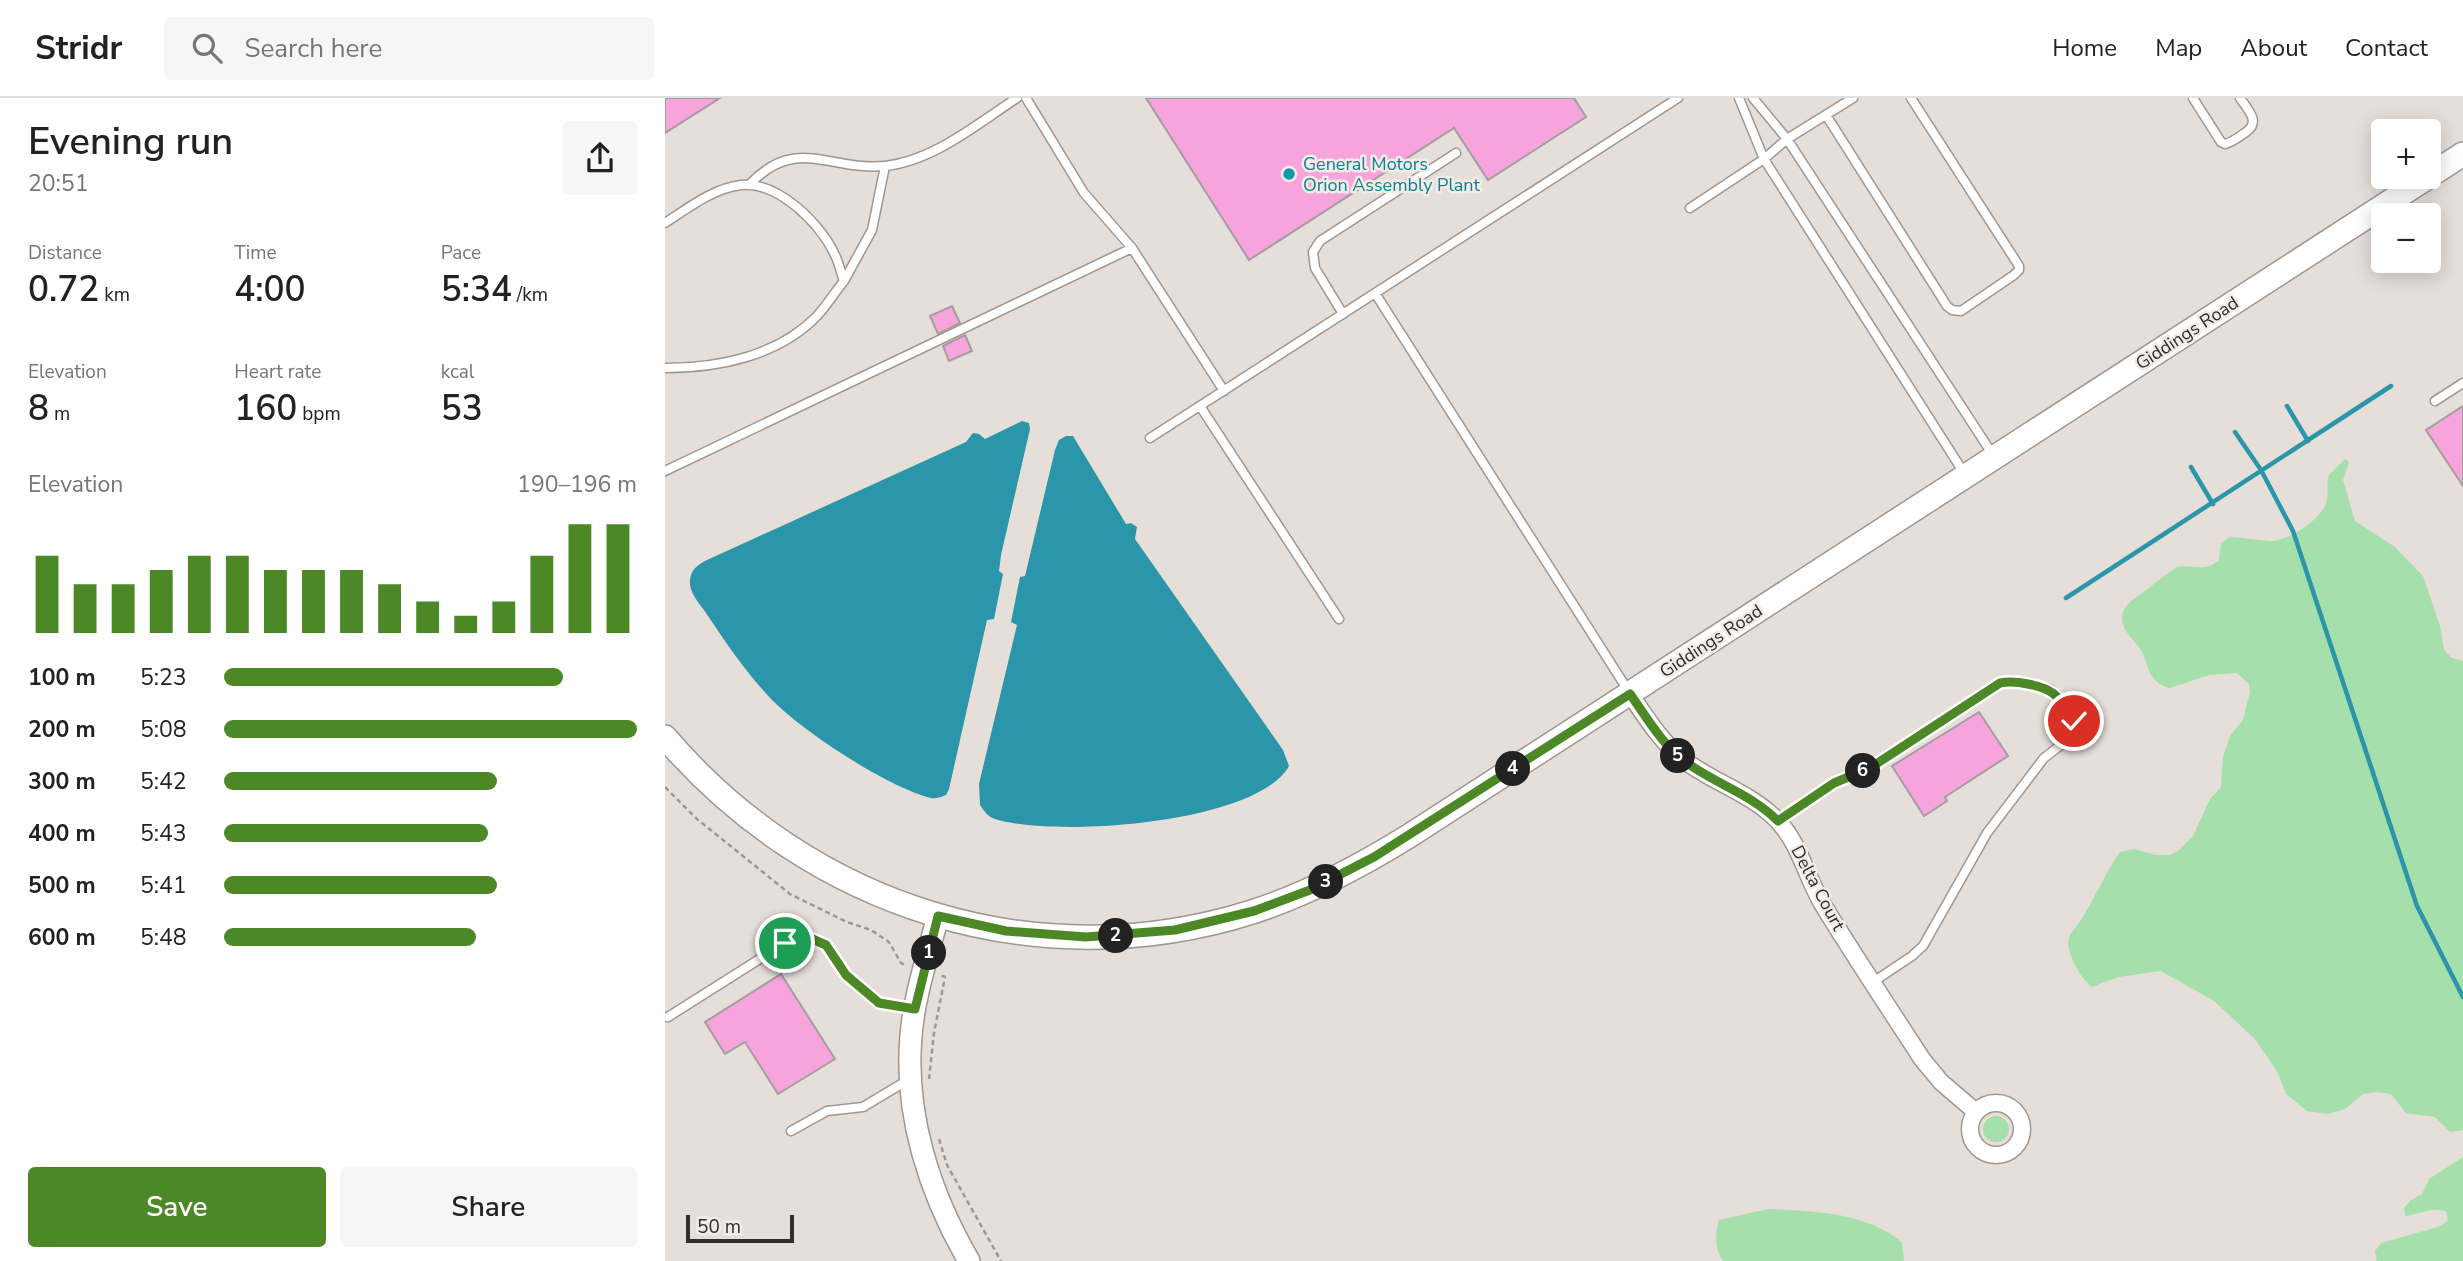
<!DOCTYPE html>
<meta charset="utf-8">
<style>
:root{--surface:#fff;--page:#f6f6f6;--text:#222;--muted:#767676;--line:#e0e0e0;--accent:#4d8826}
body{margin:0;font-family:"Nunito Sans",sans-serif;background:var(--page);color:var(--text);height:100vh;display:flex;flex-direction:column;font-size:26px;white-space:nowrap}
*{box-sizing:border-box;margin:0}
p{font-size:23px;color:var(--muted)}
.icon{flex:none;width:38px;height:38px;fill:none;stroke:currentColor;stroke-width:2;stroke-linecap:round;stroke-linejoin:round}
.map{position:relative;flex:1;overflow:hidden}
.sheet{display:flex;flex-direction:column;background:var(--surface);width:665px}
.sheet>*{flex:none}
.fabs{position:absolute;left:1706px;top:21px;display:grid;gap:14px}
.fabs a{display:grid;place-items:center;width:70px;height:70px;border-radius:7px;background:var(--surface);box-shadow:0 4px 18px #0003;font-size:35px}
.scale{position:absolute;left:21px;bottom:18px;width:108px;box-sizing:border-box;padding-left:7px;border:4px solid #312e2c;border-top:0;font-size:19px;line-height:24px;white-space:nowrap;color:#312e2c;-webkit-text-stroke:5px #f3ebe6;paint-order:stroke}
.pin{position:absolute;display:grid;place-items:center;width:60px;height:60px;color:#fff;margin:-30px;border:4px solid #fff;border-radius:50%;box-shadow:0 2px 7px #0007}
.km{position:absolute;width:35px;height:35px;margin:-18px;border-radius:50%;background:#222;color:#fff;font-size:19px;line-height:35px;text-align:center}
.round{display:grid;place-items:center;flex:none;width:74px;height:74px;border-radius:7px;background:var(--page)}
.head{display:flex;align-items:center;justify-content:space-between;height:119px;padding:0 28px}
h1{font-size:38px;font-weight:600;line-height:52px}
.stats{display:grid;grid-template-columns:repeat(3,1fr);gap:10px;height:119px;padding:7px 28px}
.stats div{display:grid;align-content:center}
.stats b{font-size:35px;font-weight:600}
.stats small{font-size:19px;font-weight:400}
.stats p{font-size:19px}
.chart{height:196px;padding:14px 28px}
.chart p{display:flex;justify-content:space-between}
.chart svg{width:100%;height:126px;margin-top:7px;stroke:var(--accent);stroke-width:6}
.cta{display:flex;gap:14px;margin-top:auto;padding:14px 28px}
.cta a{flex:1;height:80px;border-radius:7px;background:var(--accent);color:#fff;font-size:28px;font-weight:600;line-height:80px;text-align:center}
.cta a+a{background:var(--page);color:var(--text)}
ul{padding:0 28px;list-style:none;font-size:23px}
li{display:grid;grid-template-columns:112px 84px 1fr;align-items:center;height:52px}
li i{height:18px;border-radius:9px;background:var(--accent)}
header{display:flex;align-items:center;gap:42px;box-sizing:border-box;height:98px;padding:0 35px;background:var(--surface);border-bottom:2px solid var(--line)}
header strong{font-size:33px}
nav{display:flex;gap:38px;margin-inline-start:auto;font-size:24px}
.search{width:490px;height:63px;background:var(--page);display:flex;align-items:center;gap:18px;box-sizing:border-box;padding:0 24px;border-radius:7px;color:var(--muted);font-size:26px}
main{display:flex;flex:1;min-height:0}
.map>svg:first-child{display:block}
</style>
<header>
<strong>Stridr</strong>
<div class="search"><svg class="icon" aria-label="search" viewBox="0 0 24 24"><circle cx="10" cy="10" r="6"/><path d="M15 15l6 6"/></svg>Search here</div>
<nav><a>Home</a><a>Map</a><a>About</a><a>Contact</a></nav>
</header>
<main>
<section class="sheet">
<div class="head"><div><h1>Evening run</h1><p>20:51</p></div><a class="round"><svg class="icon" aria-label="share" viewBox="0 0 24 24"><path d="M12 15V3M7 8l5-5 5 5M5 13v7h14v-7"/></svg></a></div>
<div class="stats">
<div><p>Distance</p><b>0.72<small> km</small></b></div>
<div><p>Time</p><b>4:00</b></div>
<div><p>Pace</p><b>5:34<small> /km</small></b></div>
</div>
<div class="stats">
<div><p>Elevation</p><b>8<small> m</small></b></div>
<div><p>Heart rate</p><b>160<small> bpm</small></b></div>
<div><p>kcal</p><b>53</b></div>
</div>
<div class="chart"><p><span>Elevation</span>190–196 m</p>
<svg viewBox="0 0 160 44" preserveAspectRatio="none"><path d="M5 44V17M15 44V27M25 44V27M35 44V22M45 44V17M55 44V17M65 44V22M75 44V22M85 44V22M95 44V27M105 44V33M115 44V38M125 44V33M135 44V17M145 44V6M155 44V6"/></svg>
</div>
<ul>
<li><b>100 m</b>5:23<i style="width:82%"></i></li>
<li><b>200 m</b>5:08<i style="width:100%"></i></li>
<li><b>300 m</b>5:42<i style="width:66%"></i></li>
<li><b>400 m</b>5:43<i style="width:64%"></i></li>
<li><b>500 m</b>5:41<i style="width:66%"></i></li>
<li><b>600 m</b>5:48<i style="width:61%"></i></li>
</ul>
<div class="cta"><a>Save</a><a>Share</a></div>
</section>
<div class="map">
<svg width="1798" height="1163" viewBox="0 0 1798 1163">
<rect width="100%" height="100%" fill="#e6ded9"/>
<path fill="#a5dfac" d="M1680,361L1684,364L1678,382L1690,423L1730,449L1758,478L1775,528L1779,552L1787,560L1798,563V1032L1785,1034L1770,1019L1741,1015L1726,996L1712,994L1698,996L1680,1011L1663,1016L1642,1013L1621,996L1612,973L1589,940L1549,903L1496,873L1453,879L1427,889C1416,881 1400,854 1404,840C1406,834 1412,828 1416,822C1430,800 1440,775 1455,754L1469,751L1491,757H1505L1513,753L1528,738L1545,701L1556,689L1558,659L1565,638L1578,622L1585,594L1584,586L1572,575L1544,577L1505,590C1487,586 1484,573 1479,558C1475,547 1465,541 1460,531C1449,510 1471,500 1485,489C1494,482 1502,475 1512,469C1528,466 1539,475 1554,462L1556,445L1565,439C1578,440 1590,441 1603,443C1620,446 1657,421 1661,405C1664,396 1661,386 1664,377Z
M1318 1031a13 13 0 1 1 26 0a13 13 0 1 1-26 0Z
M1798,1059V1163H1712L1710,1153L1716,1145L1773,1129L1783,1123L1781,1113C1764,1109 1757,1116 1740,1118L1739,1110L1746,1102L1757,1096L1764,1081Z
M1103,1111C1148,1113 1200,1114 1237,1144L1239,1163H1058C1049,1149 1050,1138 1054,1122Z"/>
<path fill="#2b95a9" d="M357,323L364,325L365,331L336,457L334,473L338,476L329,521L322,522L284,691L281,697C276,699 271,701 266,700C222,689 139,634 108,603C83,577 63,548 43,518C37,508 26,498 25,486C24,473 32,467 42,462L301,344L308,335L314,336L320,341Z
M401,338H408L461,426L466,425L472,429L470,441L618,652L624,668C592,726 389,740 330,721C323,719 319,713 315,707L314,686L352,527L346,524L355,479L360,478L390,352L394,342Z"/>
<g fill="none" stroke-linecap="round" stroke-linejoin="round">
<path stroke="#2b95a9" stroke-width="4.5" d="M1622,308L1643,343
M1570,334L1596,372L1628,433L1752,808L1798,899
M1526,369L1548,406
M1401,500L1726,288"/>
</g>
<path fill="#f7a4dc" stroke="#a49da2" stroke-width="2" d="M0,0H55L0,35Z
M481,0H909L921,19L823,82L789,30L584,162Z
M287,208L295,225L273,236L265,218Z
M300,237L307,253L284,263L278,248Z
M1798,308V388L1761,332Z
M1314,614L1343,658L1280,699L1282,703L1259,718L1227,668Z
M116,876L170,961L113,996L80,944L60,956L40,924Z"/>
<g fill="none" stroke-linecap="round" stroke-linejoin="round">
<g stroke="#9e9792" stroke-width="11">
<path id="service" d="M361,0L419,95L467,150L559,293
M1074,0L1099,61L1299,375
M1088,0L1122,41L1328,357
M1528,0L1556,44L1560,46C1568,44 1574,39 1581,34C1596,24 1583,12 1575,0
M1161,17L1282,208L1287,212L1296,213L1349,177L1354,172V168L1246,0
M84,87C131,37 163,73 220,68C268,63 312,26 352,0
M1025,110L1099,61L1122,41L1188,0
M0,125C23,110 49,90 76,87C113,83 156,126 170,157C174,165 176,175 179,183C170,194 162,207 152,218C113,258 54,270 0,270
M179,183L207,132L220,68
M710,195L964,594
M678,216L650,170L648,154L655,143L791,55
M1770,303L1798,285
M535,308L674,521
M485,340L1013,0
M0,373L467,150
M1113,723L1169,685L1205,670L1335,585L1349,583L1385,591L1394,600L1409,623L1410,632L1405,640L1379,660L1322,735L1258,848L1247,858L1208,884
M3,919L120,845L138,837L161,847L181,877L214,905L247,910
M126,1033L162,1013L198,1009L243,982"/>
</g>
<g stroke="#9e9792" stroke-width="19">
<path id="minor" d="M965,596C982,621 998,647 1023,665C1052,686 1087,696 1113,723C1136,748 1141,779 1158,807C1190,859 1224,910 1257,961L1276,984L1311,1014
M1305 1031a26 26 0 1 1 52 0a26 26 0 1 1-52 0Z"/>
</g>
<g stroke="#9e9792" stroke-width="24">
<path id="tertiary" d="M273,818C263,857 249,898 246,938C239,1017 265,1096 304,1163"/>
</g>
<g stroke="#9e9792" stroke-width="26">
<path id="secondary" d="M1764,78L1798,56
M0,639C145,809 372,882 587,814C643,796 694,769 744,738L1763,79"/>
</g>
<path stroke="#9e9894" stroke-width="2.5" stroke-dasharray="5 3.5" stroke-linecap="butt" d="M0,689L32,721L125,796L182,824L206,832L224,844L236,865L241,868
M264,981L269,935L280,879L275,877
M274,1041L282,1067L336,1163"/>
<use href="#service" stroke="#fff" stroke-width="8"/>
<use href="#minor" stroke="#fff" stroke-width="16"/>
<use href="#tertiary" stroke="#fff" stroke-width="21"/>
<use href="#secondary" stroke="#fff" stroke-width="23"/>
</g>
<g fill="none" stroke-linecap="round" stroke-linejoin="round">
<g stroke="#fff" stroke-width="14">
<path id="route" d="M120,845L138,837L161,847L181,877L214,905L250,911L273,818L341,833L421,839L510,832L589,813L645,792L709,759L965,596C983,621 998,649 1025,667C1054,687 1087,697 1113,723L1169,685L1205,670L1335,585C1345,583 1353,584 1363,586C1391,591 1394,600 1409,623"/>
</g>
<use href="#route" stroke="#4d8826" stroke-width="9"/>
</g>
<circle fill="#0f9aa8" stroke="#f3ebe6" stroke-width="2.5" cx="624" cy="76" r="7"/>
<g text-anchor="middle" dominant-baseline="central" stroke-width="5" stroke-linejoin="round" paint-order="stroke">
<g font-size="18" fill="#0d838f" stroke="#f3ebe6" text-anchor="start">
<text x="638" y="66">General Motors<tspan x="638" dy="21">Orion Assembly Plant</tspan></text>
</g>
<g font-size="18" fill="#312e2c" stroke="#f3ebe6">
<text transform="translate(1522 235) rotate(-33)">Giddings Road</text>
<text transform="translate(1046 543) rotate(-33)">Giddings Road</text>
<text transform="translate(1153 790) rotate(62)">Delta Court</text>
</g>
</g>
</svg>
<div class="fabs">
<a>+</a>
<a>−</a>
</div>
<div class="scale">50 m</div>
<div class="pin" style="left:120px;top:845px;background:#1e9e55"><svg class="icon" aria-label="arrive" viewBox="0 0 24 24"><path d="M6 21V4h12l-3 4 3 4H6"/></svg></div>
<div class="pin" style="left:1409px;top:623px;background:#d93025"><svg class="icon" aria-label="check" viewBox="0 0 24 24"><path d="M5 12l5 5 9-10"/></svg></div>
<b class="km" style="left:264px;top:855px">1</b>
<b class="km" style="left:451px;top:838px">2</b>
<b class="km" style="left:661px;top:784px">3</b>
<b class="km" style="left:848px;top:671px">4</b>
<b class="km" style="left:1013px;top:658px">5</b>
<b class="km" style="left:1198px;top:673px">6</b>
</div>
</main>
